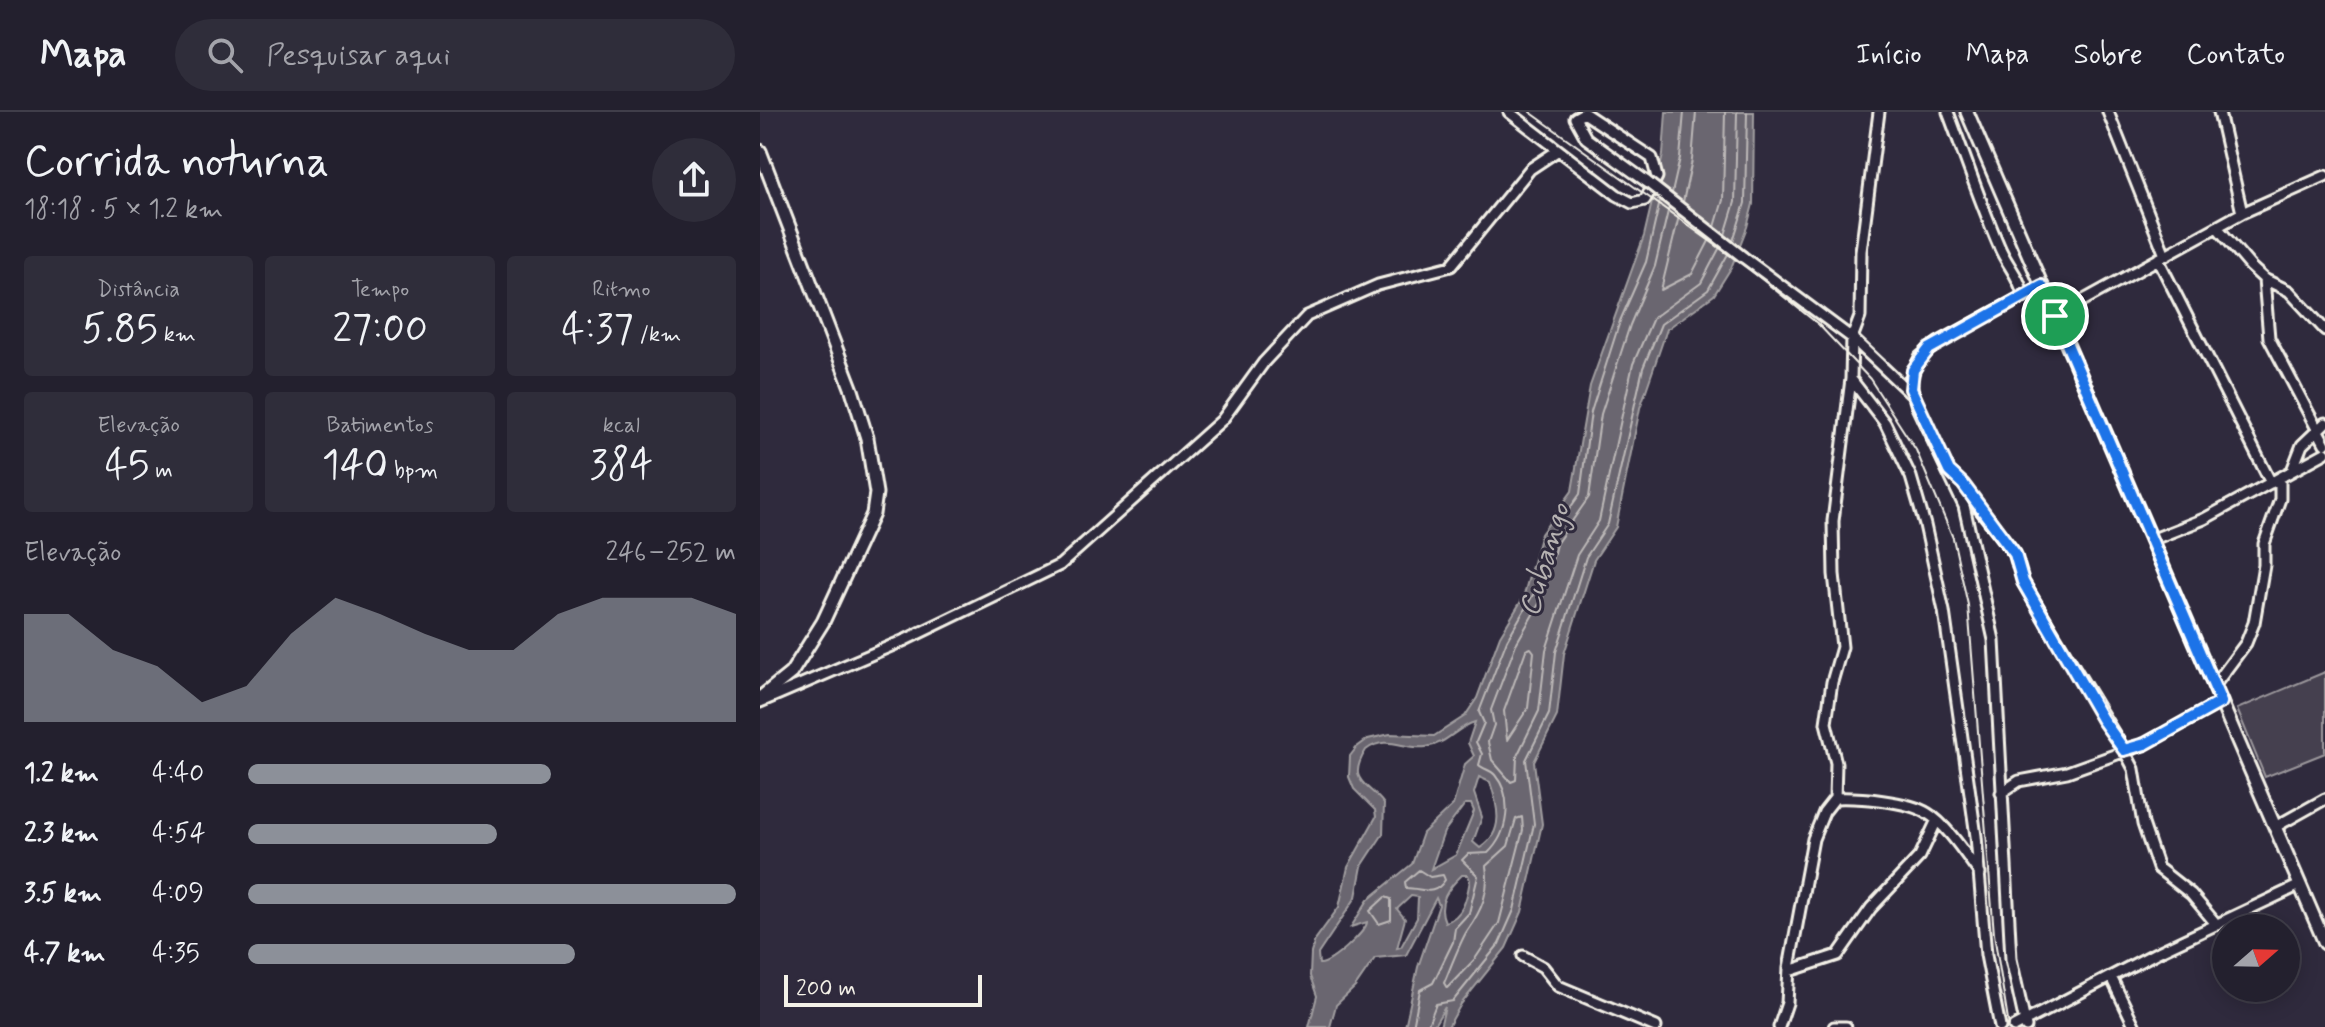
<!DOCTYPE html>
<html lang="pt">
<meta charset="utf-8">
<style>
:root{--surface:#23202e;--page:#2f2d3a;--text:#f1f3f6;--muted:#a3a3aa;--line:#403e4a;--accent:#8c9099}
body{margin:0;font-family:Mynerve,sans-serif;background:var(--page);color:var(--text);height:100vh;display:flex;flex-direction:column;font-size:30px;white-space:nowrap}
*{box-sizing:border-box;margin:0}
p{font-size:26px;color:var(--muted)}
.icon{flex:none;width:44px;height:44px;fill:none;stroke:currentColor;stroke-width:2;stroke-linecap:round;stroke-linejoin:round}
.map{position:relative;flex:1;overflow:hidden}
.details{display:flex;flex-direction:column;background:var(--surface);width:760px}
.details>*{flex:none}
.needle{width:52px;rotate:70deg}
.tools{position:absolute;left:1452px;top:802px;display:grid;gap:16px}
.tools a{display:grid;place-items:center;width:88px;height:88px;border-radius:50%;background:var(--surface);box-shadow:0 4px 20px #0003,0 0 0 2px var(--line);font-size:40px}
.scale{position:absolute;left:24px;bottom:20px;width:198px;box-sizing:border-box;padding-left:8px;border:4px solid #f4f1e8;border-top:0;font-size:22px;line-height:28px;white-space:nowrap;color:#f4f1e8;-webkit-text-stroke:6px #2f2a3d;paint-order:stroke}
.pin{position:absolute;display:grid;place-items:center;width:68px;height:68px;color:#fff;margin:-34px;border:4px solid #fff;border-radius:50%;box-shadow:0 2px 8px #0007}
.round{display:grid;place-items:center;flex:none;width:84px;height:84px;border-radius:42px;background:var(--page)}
.head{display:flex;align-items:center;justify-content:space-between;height:136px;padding:0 24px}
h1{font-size:44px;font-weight:600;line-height:60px}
.figures{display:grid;grid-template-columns:repeat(3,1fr);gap:12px;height:136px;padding:8px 24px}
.figures div{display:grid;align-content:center;border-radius:8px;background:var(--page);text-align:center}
.figures b{font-size:40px;font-weight:600}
.figures small{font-size:22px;font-weight:400}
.figures p{font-size:22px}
.chart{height:224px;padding:16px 24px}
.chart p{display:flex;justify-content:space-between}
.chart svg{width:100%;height:144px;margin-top:8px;fill:var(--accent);opacity:.7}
ul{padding:0 24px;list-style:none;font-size:26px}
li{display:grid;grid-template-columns:128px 96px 1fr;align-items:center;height:60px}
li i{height:20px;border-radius:10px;background:var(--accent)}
header{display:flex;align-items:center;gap:48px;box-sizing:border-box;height:112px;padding:0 40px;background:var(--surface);border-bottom:2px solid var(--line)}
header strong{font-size:38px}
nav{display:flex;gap:44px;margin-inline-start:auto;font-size:28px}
.search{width:560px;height:72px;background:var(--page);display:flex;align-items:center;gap:20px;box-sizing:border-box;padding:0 28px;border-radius:44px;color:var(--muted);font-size:30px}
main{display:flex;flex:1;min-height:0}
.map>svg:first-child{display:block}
</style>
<header>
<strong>Mapa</strong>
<div class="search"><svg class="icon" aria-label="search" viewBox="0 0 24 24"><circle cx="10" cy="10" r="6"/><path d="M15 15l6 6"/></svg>Pesquisar aqui</div>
<nav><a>Início</a><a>Mapa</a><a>Sobre</a><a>Contato</a></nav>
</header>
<main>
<section class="details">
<div class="head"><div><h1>Corrida noturna</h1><p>18:18 · 5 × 1.2 km</p></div><a class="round"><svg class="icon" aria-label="share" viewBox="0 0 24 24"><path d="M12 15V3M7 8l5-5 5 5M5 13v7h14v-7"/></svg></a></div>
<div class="figures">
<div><p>Distância</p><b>5.85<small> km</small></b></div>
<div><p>Tempo</p><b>27:00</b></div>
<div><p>Ritmo</p><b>4:37<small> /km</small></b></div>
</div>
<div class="figures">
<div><p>Elevação</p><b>45<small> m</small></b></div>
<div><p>Batimentos</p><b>140<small> bpm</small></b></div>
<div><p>kcal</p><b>384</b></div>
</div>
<div class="chart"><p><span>Elevação</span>246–252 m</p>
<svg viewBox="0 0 160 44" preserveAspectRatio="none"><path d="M0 44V11L10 11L20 22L30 27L40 38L50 33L60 17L70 6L80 11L90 17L100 22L110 22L120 11L130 6L140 6L150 6L160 11V44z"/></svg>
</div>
<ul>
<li><b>1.2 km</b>4:40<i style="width:62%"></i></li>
<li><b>2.3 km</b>4:54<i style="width:51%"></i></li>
<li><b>3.5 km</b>4:09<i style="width:100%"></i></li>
<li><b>4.7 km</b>4:35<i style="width:67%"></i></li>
</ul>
</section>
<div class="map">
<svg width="1565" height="915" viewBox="0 0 1565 915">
<rect width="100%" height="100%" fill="#2f2a3d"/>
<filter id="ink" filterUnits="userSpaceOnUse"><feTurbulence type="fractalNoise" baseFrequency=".0125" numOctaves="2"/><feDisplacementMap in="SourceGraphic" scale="16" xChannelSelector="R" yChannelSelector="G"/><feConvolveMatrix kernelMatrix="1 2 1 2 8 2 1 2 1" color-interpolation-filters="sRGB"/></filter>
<g filter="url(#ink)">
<path fill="#454050" stroke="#9c989c" stroke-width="2" d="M1565,560V641L1505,665L1477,597Z"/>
<path fill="#6a6670" stroke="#a19ea0" stroke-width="2" fill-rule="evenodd" d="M906,0H994L993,92L987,115L971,156L954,183L907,217L880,296L856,415L834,448L804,542L797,604L774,650L782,712L762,800L746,836L701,892L688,915H680L685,895L673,915H645L658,855L679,793L676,786L646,843L615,846L595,875L576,893L570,915H549L557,884L550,864L551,841L555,828L579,795L588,755L616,705L615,698L594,677L589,665L590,644L597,635L608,627L630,622L674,624L705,604L717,586L740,524L763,486L781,422L812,379L830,274L884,124L903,43ZM715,610L708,631L714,644L705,652L693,693L663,721L652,752L608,788L591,815L607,810C607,819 569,854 559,852L558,842L596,785L602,754L623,722L624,692C607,670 586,670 606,638C627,622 643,638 666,635C687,632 697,615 715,610ZM719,665L730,670C738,694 745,720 720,736L713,730L722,705L714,681ZM705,692H711L714,699L696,743L671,757L684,720ZM702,763H708L710,768C707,785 704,805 685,810C676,791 689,775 702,763ZM651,784L658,785L657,806L641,835L637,836L645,807L637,797Z"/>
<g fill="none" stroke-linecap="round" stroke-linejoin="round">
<path stroke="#bdb9b8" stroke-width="2" d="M912,81L920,46L924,0
M923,90L932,48L936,0
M909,95L895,154L870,213L841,302L829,385L796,432L783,485L756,532L731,598L734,613L728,630L732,648L751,670L756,668L757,644L779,599L786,538L817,443L839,409L873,252L893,206L941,171L960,135
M919,104L901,178L932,162L950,127
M955,115L963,88L965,0
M965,123L975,90L977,0
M973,129L985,91L987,0
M771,536L774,540L768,596L747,628L744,599L766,538Z
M762,705L763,718L739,811L715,847L687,876L684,871C690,857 700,830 707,819C722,798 730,779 726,754L748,734L756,707Z
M659,758L670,765L683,763L685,768C673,786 663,776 646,776L645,770Z
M625,785L631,787V808L619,812L610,799Z
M653,915L660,878L673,871L693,830L695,816L709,801L718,764L702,748L708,742L728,741C748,722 754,686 735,663C731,658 723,657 719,653L722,642L716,630L724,611L719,600L747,528L774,481L788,427L820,382L831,300L860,209L886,150L900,89
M667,915L676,892L693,889L739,832L754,798L774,712L766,648L789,602L796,540L826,445L848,412L883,256L901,212L948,178L968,142"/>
<g stroke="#f4f1e8" stroke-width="15">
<path id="minor" d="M749,0L857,83L872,91L885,88L897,65L892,46L824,1L815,6L826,26L887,70
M1119,0L1101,139L1100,205L1092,226L1150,281
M1188,0C1205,45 1220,90 1239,134C1246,152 1260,165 1263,183
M1348,0L1405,143
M1459,0L1482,101
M1457,115L1491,155L1504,167L1529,179L1565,218
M983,145L1092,226L1091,267L1125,311L1151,365L1165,413L1184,499L1216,724L1226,843L1240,915
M1398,147L1511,371
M1504,167L1509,226L1565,332
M1295,204L1482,101L1565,64
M1091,267L1073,409L1074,462L1082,535L1072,570L1066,611L1076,651L1075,686C1098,685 1148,689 1167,701C1187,713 1206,743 1220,762
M1533,356L1542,333L1565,311
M1193,363L1255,442L1263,470L1364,638L1374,657L1383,712L1398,756L1431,782L1457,813
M1391,428L1444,407L1565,341
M1454,574L1486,531L1494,511L1504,453V432L1520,387V367
M0,590L145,528L300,453L462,308L504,250L547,204L618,173L691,154L770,57L797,39
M1241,681L1259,669L1307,660L1385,632L1461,590
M1515,715L1565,687
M763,844L783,855L798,874L896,915
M1029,859L1078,843L1111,796L1160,744L1176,710
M1351,865L1375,915
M1019,915L1027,891L1029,856L1053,727L1064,700L1075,686
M1074,915H1086
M1254,915L1396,841L1540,773
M1266,915L1251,847L1234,528L1204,394L1157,295L1150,268L1160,245L1179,230L1282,174"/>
</g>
<g stroke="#f4f1e8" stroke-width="17">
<path id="major" d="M1207,0L1565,831
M0,39L92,278L107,326L116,381L113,402L63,510L31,561L0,586"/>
</g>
<use href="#minor" stroke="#2f2a3d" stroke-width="9"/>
<use href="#major" stroke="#2f2a3d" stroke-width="11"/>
<path stroke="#f4f1e8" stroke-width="2" d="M770,0L989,157L1058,212L1110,267L1156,338L1193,426L1208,493L1234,822L1249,915"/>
<g stroke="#f4f1e8" stroke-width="15" stroke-linecap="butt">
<path id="minor-bridge" d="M887,70L983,145"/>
</g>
<use href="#minor-bridge" stroke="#2f2a3d" stroke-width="9"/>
</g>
</g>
<g fill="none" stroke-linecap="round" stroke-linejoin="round" filter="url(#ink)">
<g stroke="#fff" stroke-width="16">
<path id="route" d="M1282,174L1461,590L1385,632L1364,638L1342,607L1263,470L1255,442L1203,372L1189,359L1151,277L1153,258L1169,237Z"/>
</g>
<use href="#route" stroke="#1a73e8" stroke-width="10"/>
</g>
<g text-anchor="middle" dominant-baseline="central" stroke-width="6" stroke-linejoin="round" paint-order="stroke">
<g font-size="30" font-style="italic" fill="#b6b2b2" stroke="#2f2a3d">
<text transform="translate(785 448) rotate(-74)">Cubango</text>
</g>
</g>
</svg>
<div class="tools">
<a><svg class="needle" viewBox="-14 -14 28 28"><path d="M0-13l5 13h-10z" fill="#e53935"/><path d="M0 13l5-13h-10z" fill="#a3a3aa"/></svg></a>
</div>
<div class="scale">200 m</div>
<div class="pin" style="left:1295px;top:204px;background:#1e9e55"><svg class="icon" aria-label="arrive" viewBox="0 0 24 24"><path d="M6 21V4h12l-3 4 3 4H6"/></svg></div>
</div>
</main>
